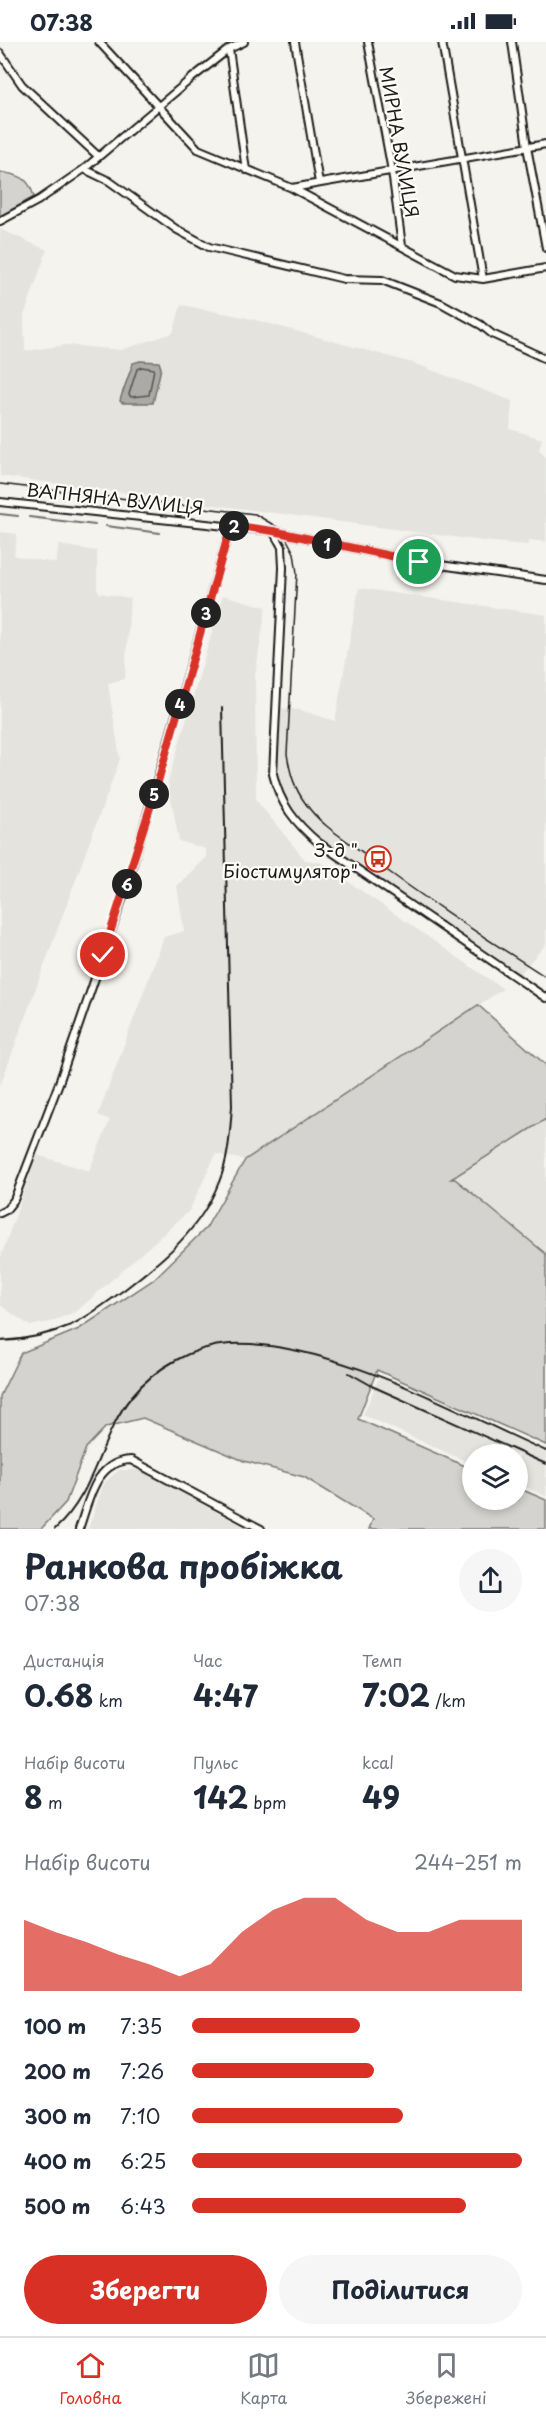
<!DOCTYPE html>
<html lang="uk">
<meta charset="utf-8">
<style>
:root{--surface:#fff;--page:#f6f6f7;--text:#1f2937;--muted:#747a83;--line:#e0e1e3;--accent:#d93025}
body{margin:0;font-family:"Playpen Sans",sans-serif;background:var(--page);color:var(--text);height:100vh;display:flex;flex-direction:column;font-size:22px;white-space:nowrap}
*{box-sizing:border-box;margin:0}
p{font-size:20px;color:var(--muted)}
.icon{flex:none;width:33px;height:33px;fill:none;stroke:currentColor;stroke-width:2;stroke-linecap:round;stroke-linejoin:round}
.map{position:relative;height:1487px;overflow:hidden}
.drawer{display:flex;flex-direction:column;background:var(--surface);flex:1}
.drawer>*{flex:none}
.buttons{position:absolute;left:462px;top:1402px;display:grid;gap:12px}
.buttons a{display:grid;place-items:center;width:66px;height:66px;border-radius:50%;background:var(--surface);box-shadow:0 3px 9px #0003;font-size:30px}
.pin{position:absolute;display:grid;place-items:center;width:51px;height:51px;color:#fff;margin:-26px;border:3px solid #fff;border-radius:50%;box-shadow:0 2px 6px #0007}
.km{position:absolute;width:30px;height:30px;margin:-15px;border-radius:50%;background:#222;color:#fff;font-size:16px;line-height:30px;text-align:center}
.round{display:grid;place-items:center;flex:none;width:63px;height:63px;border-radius:32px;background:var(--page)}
.headline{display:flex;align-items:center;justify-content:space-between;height:102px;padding:0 24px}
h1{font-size:33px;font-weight:700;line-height:45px}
.metrics{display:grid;grid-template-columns:repeat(3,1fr);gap:9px;height:102px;padding:6px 24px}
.metrics div{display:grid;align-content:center}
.metrics b{font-size:30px;font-weight:700}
.metrics small{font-size:16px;font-weight:400}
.metrics p{font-size:16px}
.chart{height:168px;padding:12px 24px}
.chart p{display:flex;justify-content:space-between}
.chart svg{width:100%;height:108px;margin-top:6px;fill:var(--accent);opacity:.7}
.button{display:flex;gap:12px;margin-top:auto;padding:12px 24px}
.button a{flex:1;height:69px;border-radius:36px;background:var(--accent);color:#fff;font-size:24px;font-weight:700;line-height:69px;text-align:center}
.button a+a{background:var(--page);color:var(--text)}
ul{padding:0 24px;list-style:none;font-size:20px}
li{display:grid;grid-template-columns:96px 72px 1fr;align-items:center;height:45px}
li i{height:15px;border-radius:8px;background:var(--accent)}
.status{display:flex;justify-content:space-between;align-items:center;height:42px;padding:0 30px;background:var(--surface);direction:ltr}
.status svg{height:16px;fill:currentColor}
.dock{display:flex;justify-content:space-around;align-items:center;height:84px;border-top:2px solid var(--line);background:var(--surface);font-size:16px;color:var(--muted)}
.dock a{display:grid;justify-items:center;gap:3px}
.dock .on{color:var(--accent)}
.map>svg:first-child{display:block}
</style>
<div class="status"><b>07:38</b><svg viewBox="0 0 49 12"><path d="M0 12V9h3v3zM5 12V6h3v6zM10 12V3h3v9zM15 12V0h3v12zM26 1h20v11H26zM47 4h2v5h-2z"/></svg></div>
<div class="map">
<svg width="546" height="1487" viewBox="0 0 546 1487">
<rect width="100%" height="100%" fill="#f4f3ee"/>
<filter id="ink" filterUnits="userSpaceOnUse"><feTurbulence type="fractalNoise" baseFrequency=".0167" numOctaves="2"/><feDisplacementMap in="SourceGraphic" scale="12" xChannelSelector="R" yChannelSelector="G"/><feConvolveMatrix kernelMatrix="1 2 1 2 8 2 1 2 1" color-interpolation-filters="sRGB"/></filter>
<g filter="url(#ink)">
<path fill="#e4e3de" d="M0,187L47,208L24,274L25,309L66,303L121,308L173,291L181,263L244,275L413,321L512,359L510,387L542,397L539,407L546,416V500L529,498L528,503L483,499L0,434Z
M0,490L17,492L14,513L19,515L56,521L59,503L97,509V547L100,551L130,556L125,637L108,641L120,717L0,1044Z
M359,546L546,573V902L518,934L321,801L303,785L281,750L277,731L278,666L300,668L335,679Z
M223,553L266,565L255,634L256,758L305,818L320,820L503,947L245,1118L216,1112L189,1169L77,1269L50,1280L30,1284L0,1263V1217L37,1113L89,1129L110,1078L98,1073L164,895L184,889L177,844L206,815V807L179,799L168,740Z
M546,1077V1214L450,1137Z
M380,1334L546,1407V1454L518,1442V1413H472V1422L363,1373Z
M119,1428H139L248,1487H88L104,1441Z"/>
<path fill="#d4d3cf" stroke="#787876" stroke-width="1.5" d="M0,130C19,133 29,135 34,155L0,174Z
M478,963L546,1023V1077L451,1137H455L546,1212V1403L377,1328L358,1377L472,1427V1458H518V1446L546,1458V1487H369L373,1477L304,1435L244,1419L143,1376L106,1385L86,1406L66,1460L41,1487H0V1354L21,1311L79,1287L153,1238L206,1186L245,1118Z"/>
<path fill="#abaaa6" stroke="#72716f" stroke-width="1.5" d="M140,319L159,320L161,326L153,361H123L120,359L121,355L133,321Z"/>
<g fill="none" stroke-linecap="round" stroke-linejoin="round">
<path stroke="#555553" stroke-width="1.5" d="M142,325L154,327L149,353L131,355L129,352L137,327Z"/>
<path stroke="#72716f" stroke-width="2" d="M0,472L18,474
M29,475L95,483
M106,484L160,491"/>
<g stroke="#1c1c1c" stroke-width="10">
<path id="minor" d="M99,0L198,107L292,146L546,102
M295,0L319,141
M368,0L392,129L402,204
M442,0L483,237
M512,0L527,105L546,206
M229,7L246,128
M0,11L22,43L98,114
M84,127L109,139L176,187L209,205L344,237L382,238L441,261L481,283L492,292L546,317
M292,146L455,233L483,237L546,226
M0,179L39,158L84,127L192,36L229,7L244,0
M0,460L273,489L419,520L546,538
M273,489L282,505L283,526L273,732C280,762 295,781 319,801L546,956
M0,1171L6,1168L14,1158L59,1041L125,849L231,483
M79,1487C89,1459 95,1419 131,1418L261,1487"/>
</g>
<use href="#minor" stroke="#fdfcf7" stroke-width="6"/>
<path stroke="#1c1c1c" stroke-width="1.5" d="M0,442L255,472L282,488L294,511L297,531L287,712C290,731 294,746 306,762C320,783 345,797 365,812C423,856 484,895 546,935"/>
<path stroke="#1c1c1c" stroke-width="2" d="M0,1299C25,1298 48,1293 71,1283C90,1274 107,1260 124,1248C164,1217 200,1188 219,1140C229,1116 230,1090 232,1064L222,666
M349,1331L374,1345L546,1422
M55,1487C96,1451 99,1394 132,1354C155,1326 193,1304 230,1302C327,1297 458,1370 546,1409"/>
</g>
</g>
<g fill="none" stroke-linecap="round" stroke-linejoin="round" filter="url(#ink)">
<g stroke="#fff" stroke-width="12">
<path id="route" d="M103,913L155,750L231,483L273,489L419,520"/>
</g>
<use href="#route" stroke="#d93025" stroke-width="8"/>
</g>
<defs>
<g id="bus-ring" transform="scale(1.35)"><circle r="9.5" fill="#fdfcf7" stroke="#c8321e" stroke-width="1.5"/><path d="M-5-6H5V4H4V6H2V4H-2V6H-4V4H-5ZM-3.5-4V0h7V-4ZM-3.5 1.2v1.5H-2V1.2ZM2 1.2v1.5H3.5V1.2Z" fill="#c8321e"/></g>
</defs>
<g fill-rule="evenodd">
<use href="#bus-ring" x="378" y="817"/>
</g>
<g text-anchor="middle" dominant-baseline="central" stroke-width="4.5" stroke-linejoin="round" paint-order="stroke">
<g font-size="18" fill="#1c1c1c" stroke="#fdfcf7">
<text transform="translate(400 100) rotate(80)">МИРНА ВУЛИЦЯ</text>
<text transform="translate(115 456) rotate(6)">ВАПНЯНА ВУЛИЦЯ</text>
</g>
<g font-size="18" fill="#1c1c1c" stroke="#fdfcf7" text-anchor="end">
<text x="358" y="807">З-д "<tspan x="358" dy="21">Біостимулятор"</tspan></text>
</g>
</g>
</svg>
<div class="buttons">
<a><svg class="icon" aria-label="layers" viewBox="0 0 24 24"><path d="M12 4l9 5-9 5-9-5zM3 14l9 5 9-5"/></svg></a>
</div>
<div class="pin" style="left:419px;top:520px;background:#1e9e55"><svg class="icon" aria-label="arrive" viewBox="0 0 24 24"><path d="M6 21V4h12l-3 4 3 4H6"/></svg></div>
<div class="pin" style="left:103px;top:913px;background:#d93025"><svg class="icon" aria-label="check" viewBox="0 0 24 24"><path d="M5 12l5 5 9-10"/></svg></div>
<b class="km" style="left:327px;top:502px">1</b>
<b class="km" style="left:234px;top:484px">2</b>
<b class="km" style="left:206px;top:571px">3</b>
<b class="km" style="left:180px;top:662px">4</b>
<b class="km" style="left:154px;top:752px">5</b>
<b class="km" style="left:127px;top:842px">6</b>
</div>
<section class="drawer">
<div class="headline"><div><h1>Ранкова пробіжка</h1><p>07:38</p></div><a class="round"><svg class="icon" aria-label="share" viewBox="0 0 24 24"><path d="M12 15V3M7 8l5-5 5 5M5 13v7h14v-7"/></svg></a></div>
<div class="metrics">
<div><p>Дистанція</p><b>0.68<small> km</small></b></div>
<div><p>Час</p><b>4:47</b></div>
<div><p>Темп</p><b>7:02<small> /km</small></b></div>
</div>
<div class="metrics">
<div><p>Набір висоти</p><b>8<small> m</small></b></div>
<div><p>Пульс</p><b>142<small> bpm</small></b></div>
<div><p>kcal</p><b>49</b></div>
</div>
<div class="chart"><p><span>Набір висоти</span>244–251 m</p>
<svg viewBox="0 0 160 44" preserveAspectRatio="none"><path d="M0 44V15L10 20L20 24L30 29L40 33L50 38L60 33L70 20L80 11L90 6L100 6L110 15L120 20L130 20L140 15L150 15L160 15V44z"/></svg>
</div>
<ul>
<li><b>100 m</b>7:35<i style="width:51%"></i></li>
<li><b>200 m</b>7:26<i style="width:55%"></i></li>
<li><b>300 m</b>7:10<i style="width:64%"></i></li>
<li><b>400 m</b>6:25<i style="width:100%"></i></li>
<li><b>500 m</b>6:43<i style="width:83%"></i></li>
</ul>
<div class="button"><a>Зберегти</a><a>Поділитися</a></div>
</section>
<nav class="dock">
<a class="on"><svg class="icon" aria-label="home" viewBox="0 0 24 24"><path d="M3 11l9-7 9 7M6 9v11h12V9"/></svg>Головна</a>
<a><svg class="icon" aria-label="map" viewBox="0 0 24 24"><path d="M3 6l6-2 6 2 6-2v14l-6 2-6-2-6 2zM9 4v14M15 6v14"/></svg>Карта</a>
<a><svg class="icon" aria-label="saved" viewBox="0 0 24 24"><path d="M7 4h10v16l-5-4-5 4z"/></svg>Збережені</a>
</nav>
